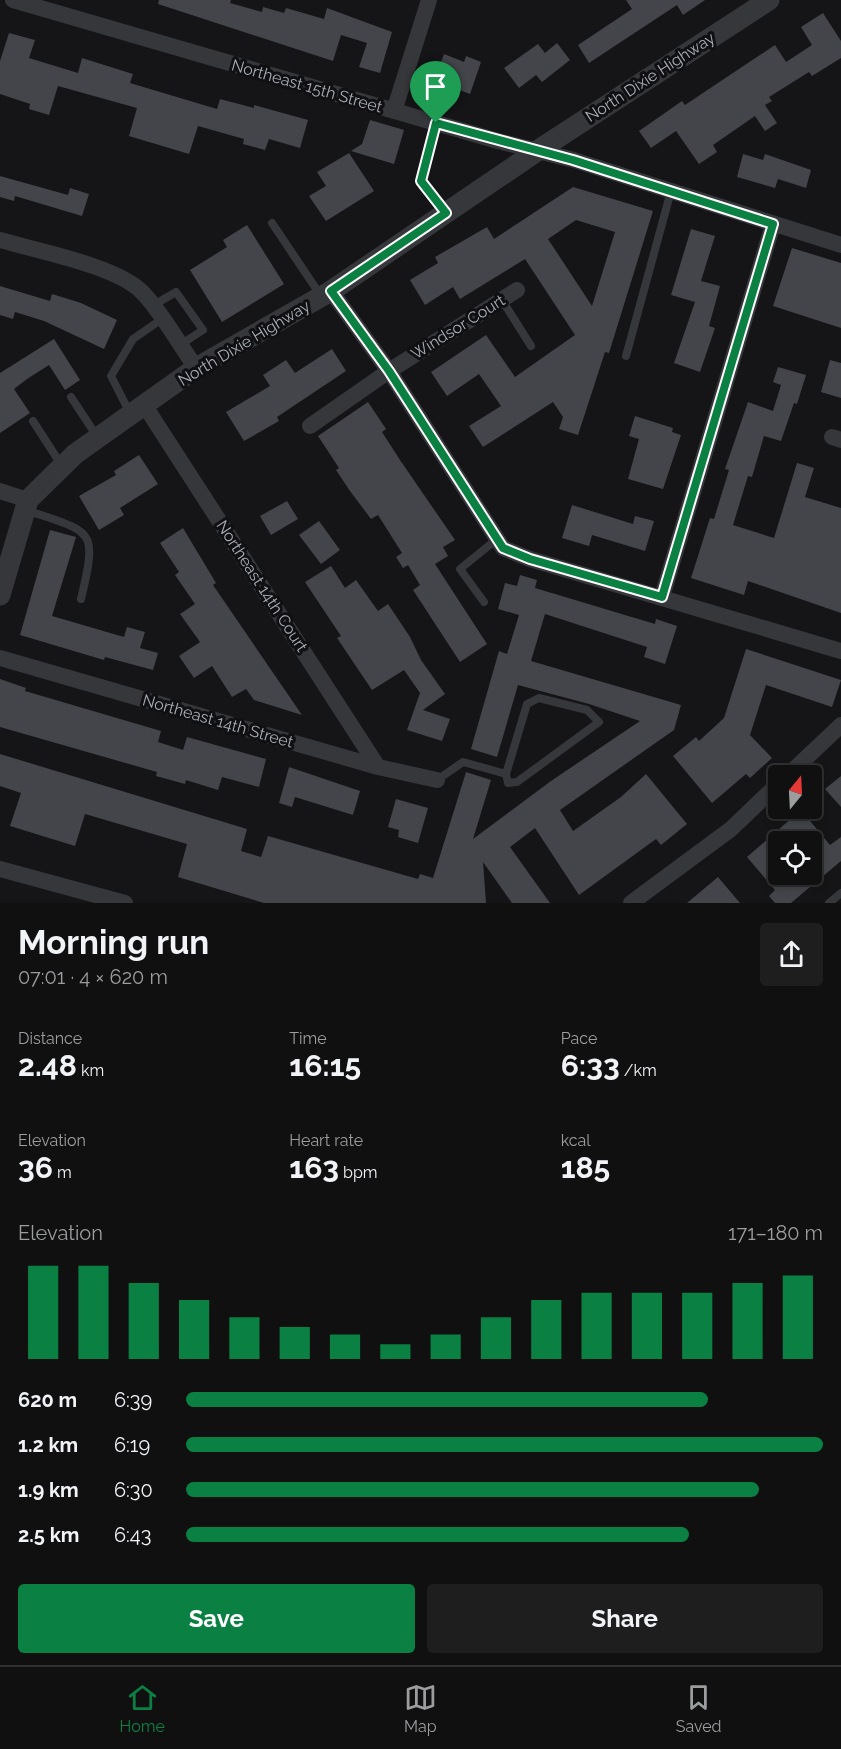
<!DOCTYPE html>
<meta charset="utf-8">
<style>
:root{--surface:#101011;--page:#1e1e1f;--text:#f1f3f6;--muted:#9c9d9f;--line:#303031;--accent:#0b8043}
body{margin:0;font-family:Raleway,sans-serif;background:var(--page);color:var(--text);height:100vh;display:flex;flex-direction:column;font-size:22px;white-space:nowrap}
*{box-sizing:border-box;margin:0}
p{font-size:20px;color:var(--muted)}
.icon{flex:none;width:33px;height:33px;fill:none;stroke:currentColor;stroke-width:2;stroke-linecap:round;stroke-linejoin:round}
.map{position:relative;height:903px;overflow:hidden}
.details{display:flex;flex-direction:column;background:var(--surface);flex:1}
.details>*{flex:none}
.needle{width:39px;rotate:18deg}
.controls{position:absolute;left:768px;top:765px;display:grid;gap:12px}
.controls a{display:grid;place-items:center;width:54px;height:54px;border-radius:6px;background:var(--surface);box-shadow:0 3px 9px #0003,0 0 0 2px var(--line);font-size:30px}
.pin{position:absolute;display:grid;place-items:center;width:51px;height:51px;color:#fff;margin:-62px -26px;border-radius:50% 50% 50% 0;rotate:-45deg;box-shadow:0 0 6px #0007}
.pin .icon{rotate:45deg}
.round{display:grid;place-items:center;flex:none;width:63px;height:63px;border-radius:6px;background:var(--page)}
.headline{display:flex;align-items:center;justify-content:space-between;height:102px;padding:0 18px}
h1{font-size:33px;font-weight:700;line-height:45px}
.figures{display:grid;grid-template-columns:repeat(3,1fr);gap:9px;height:102px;padding:6px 18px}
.figures div{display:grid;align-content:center}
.figures b{font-size:30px;font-weight:700}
.figures small{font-size:16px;font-weight:400}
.figures p{font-size:16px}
.chart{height:168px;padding:12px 18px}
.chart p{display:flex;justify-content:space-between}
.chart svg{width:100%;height:108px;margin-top:6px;stroke:var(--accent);stroke-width:6}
.button{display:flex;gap:12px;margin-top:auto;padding:12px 18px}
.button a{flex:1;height:69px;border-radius:6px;background:var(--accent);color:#fff;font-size:24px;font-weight:700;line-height:69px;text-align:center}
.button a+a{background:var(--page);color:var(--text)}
ul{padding:0 18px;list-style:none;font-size:20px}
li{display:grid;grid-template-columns:96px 72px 1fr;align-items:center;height:45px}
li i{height:15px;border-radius:8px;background:var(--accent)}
.tabs{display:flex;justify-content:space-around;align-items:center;height:84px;border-top:2px solid var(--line);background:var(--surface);font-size:16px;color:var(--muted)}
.tabs a{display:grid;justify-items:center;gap:3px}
.tabs .selected{color:var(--accent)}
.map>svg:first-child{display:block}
</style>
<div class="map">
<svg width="841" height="903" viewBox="0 0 841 903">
<rect width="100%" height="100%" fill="#151517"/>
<path fill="#44454a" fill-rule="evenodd" d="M159,0H231L230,3L262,12L263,7L284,13L286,8L324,19L327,8L392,32L380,73L359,67L367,43L341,35L333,61L158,4Z
M626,0H705L683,15L677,5L589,63L578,45L632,9Z
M823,13L841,41V58L812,76L809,72L769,97L772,101L765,105L777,123L765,131L755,116L713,145L717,152L699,164L676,131L651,148L639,131L682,101L685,105L775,45L786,62L812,45L801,27Z
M9,33L35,40L29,58L78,73L82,58L133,74L130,83L217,109L220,99L254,108V105L308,120L300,148L269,139L265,150L243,144L244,139L198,126L189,154L129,136L137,108L58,86L49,115L29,109L30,104L0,94V61Z
M557,43L570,60L542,82L536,75L519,88L504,68L538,44L545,53Z
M444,54L464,62L466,56L481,62L470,94L434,80Z
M370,120L404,130L394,164L351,151L362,144Z
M349,153L374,191L326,221L309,196L326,186L317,172Z
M743,154L763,160L765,154L811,170L806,188L778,179L775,188L737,177Z
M0,176L68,195L70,188L89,194L82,216L15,196L14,201L0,197Z
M573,187L653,211L609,353L605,352L578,435L559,429L563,417L553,402L483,447L469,426L501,406L479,374L447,396L431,372L486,335L515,377L575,335L525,259L460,299L453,287L425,305L410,280L438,263L435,257L487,227L494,239ZM576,220L615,232L592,306L548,239Z
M247,225L284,284L222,322L190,270L227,247L223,240Z
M691,229L715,236L701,281L720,286L709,326L715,328L700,372L674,363L695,302L671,295Z
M792,248L841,263V328L773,306Z
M0,286L50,301L52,294L81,303L117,320L104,349L44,321L15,312L13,319L0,315Z
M54,339L80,380L65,390L49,365L27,379L14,389L30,413L0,433V373Z
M332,349L346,371L277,417L279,421L244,441L226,412L270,386L263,375L286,360L295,373Z
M830,360L841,363V398L821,392Z
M778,367L806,375L797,404L794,403L781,441L764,436L752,477L748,476L733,525L774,538L797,463L814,468L805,497L841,508V613L748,581L744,595L691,578L710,518L714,519L729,470L725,469L748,402L773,411L781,385L773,382Z
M368,402L386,429L382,432L400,460L455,540L443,547L448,556L435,564L487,644L460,662L413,590L420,585L408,565L403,568L396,557L402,553L378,515L371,519L350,491L336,470L339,468L318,436Z
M635,416L673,428L672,432L681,435L663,489L628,479L639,439L629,436Z
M139,455L158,484L120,508L124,515L99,530L79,496L116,475L114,471Z
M287,501L298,519L271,535L260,516Z
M572,505L633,524L635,516L654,521L645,551L592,535L589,546L562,538Z
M319,521L340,550L321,564L299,535Z
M183,528L216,583L213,585L302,715L254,700L246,689L232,697L212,666L194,678L179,656L200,642L180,614L195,604L175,575L179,572L160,543Z
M50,530L76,537L52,616L124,637L127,627L145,632L140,648L158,653L153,670L105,657L104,660L20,635Z
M331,566L345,588L356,580L378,611L388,604L410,637L421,660L445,694L423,710L450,719L442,741L407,730L420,693L404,670L372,690L337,638L341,636L305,582Z
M520,575L537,580L535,588L655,624L656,619L677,626L665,664L644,657L647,647L545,614L531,661L681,705L674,730L560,810L573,831L621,797L646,774L687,824L661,845L656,839L579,895L535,828L510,847L550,903H512L483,862L486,903H264L178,877L187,844L85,814L75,846L10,826L21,793L0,786V754L247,829L241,851L261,857L268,836L418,879L420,874L433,878L466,772L491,780L473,839L551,781L640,721L589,704L518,685L497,757L471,749L499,651L507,654L519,615L498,609L505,583L517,586Z
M746,649L841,680L832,707L766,685L750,735L772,758L750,778L746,774L712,803L673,756L696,737L699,741L724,718Z
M0,679L26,688L25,691L161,731L158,742L183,750L187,737L266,759L259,787L222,777L218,790L186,780L185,784L156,776L157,772L0,727Z
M289,767L360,791L353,815L295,797L292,807L279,803Z
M841,776V807L825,789Z
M396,799L428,808L418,843L398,837L399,830L388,827Z
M801,810L830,845L841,837V861L791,903H775L769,896L775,890L747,857ZM778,842H812V874H778Z
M718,877L740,903H687Z"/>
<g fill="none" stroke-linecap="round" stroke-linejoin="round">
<path stroke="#36373b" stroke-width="8" d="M437,124L421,181L446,212
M272,223L321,296
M502,300L531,346
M152,306L176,292L203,330L180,345
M626,356L671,191
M71,397L98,438
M131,415L111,376L133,339L162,319
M33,421L62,466
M26,510C93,533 98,527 81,599
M484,602L460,569L497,539
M437,780L463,762L506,774L508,783L517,782L599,722L587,710L539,698L527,704L506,774
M829,903L841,893"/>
<path stroke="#36373b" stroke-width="16" d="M13,0L498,141L574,160L841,245
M394,111L429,0
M0,240C37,251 118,266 143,293C163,314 179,344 196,368
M331,291L389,371L503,548L530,559L841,651
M145,406L378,767
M310,426L389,371L517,290
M832,437L841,440
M0,491L28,500
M662,597L773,224
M0,658L378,767L437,780
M787,776L841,725
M0,869L125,903
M631,903L731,829L778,784"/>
<path stroke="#36373b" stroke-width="21" d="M0,595L28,500L75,454L196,368L331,291L537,151L769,0"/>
</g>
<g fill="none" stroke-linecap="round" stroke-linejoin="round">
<g stroke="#fff" stroke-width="12">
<path id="route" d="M436,123L573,160L773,224L662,597L530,559L503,548L389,371L331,291L446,213L421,181Z"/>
</g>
<use href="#route" stroke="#0b8043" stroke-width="8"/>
</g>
<g text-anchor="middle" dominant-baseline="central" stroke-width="6" stroke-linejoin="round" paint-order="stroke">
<g font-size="16" fill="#a8adb6" stroke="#101012">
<text transform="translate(650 77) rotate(-33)">North Dixie Highway</text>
<text transform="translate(307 86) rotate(16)">Northeast 15th Street</text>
<text transform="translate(458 327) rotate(-32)">Windsor Court</text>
<text transform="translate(244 343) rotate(-31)">North Dixie Highway</text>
<text transform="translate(262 586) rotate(57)">Northeast 14th Court</text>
<text transform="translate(218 721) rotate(16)">Northeast 14th Street</text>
</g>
</g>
</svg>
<div class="controls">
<a><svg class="needle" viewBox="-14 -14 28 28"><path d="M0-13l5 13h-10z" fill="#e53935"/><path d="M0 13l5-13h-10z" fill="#9c9d9f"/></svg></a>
<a><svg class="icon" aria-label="locate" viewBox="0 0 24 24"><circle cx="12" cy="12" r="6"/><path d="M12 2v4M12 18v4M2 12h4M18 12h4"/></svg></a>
</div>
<div class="pin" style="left:436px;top:123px;background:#1e9e55"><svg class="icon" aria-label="arrive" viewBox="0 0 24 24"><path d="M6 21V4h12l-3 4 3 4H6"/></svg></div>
</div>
<section class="details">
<div class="headline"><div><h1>Morning run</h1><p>07:01 · 4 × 620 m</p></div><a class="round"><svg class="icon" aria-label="share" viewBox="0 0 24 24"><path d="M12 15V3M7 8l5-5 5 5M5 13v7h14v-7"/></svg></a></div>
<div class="figures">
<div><p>Distance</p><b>2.48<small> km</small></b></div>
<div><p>Time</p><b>16:15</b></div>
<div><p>Pace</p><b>6:33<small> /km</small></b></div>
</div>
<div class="figures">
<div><p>Elevation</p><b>36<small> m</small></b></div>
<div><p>Heart rate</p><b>163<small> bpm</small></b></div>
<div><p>kcal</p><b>185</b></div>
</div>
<div class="chart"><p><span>Elevation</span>171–180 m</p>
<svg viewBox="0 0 160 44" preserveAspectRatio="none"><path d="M5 44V6M15 44V6M25 44V13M35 44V20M45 44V27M55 44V31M65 44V34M75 44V38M85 44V34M95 44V27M105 44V20M115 44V17M125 44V17M135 44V17M145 44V13M155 44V10"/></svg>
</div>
<ul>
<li><b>620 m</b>6:39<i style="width:82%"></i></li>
<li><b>1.2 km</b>6:19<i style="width:100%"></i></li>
<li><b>1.9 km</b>6:30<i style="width:90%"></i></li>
<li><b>2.5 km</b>6:43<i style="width:79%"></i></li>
</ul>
<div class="button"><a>Save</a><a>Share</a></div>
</section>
<nav class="tabs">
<a class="selected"><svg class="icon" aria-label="home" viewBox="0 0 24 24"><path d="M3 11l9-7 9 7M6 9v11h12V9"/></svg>Home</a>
<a><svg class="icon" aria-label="map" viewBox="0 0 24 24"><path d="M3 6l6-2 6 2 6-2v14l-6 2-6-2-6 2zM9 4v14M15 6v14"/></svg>Map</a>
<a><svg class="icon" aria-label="saved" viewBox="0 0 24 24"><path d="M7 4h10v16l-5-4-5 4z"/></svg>Saved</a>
</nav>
